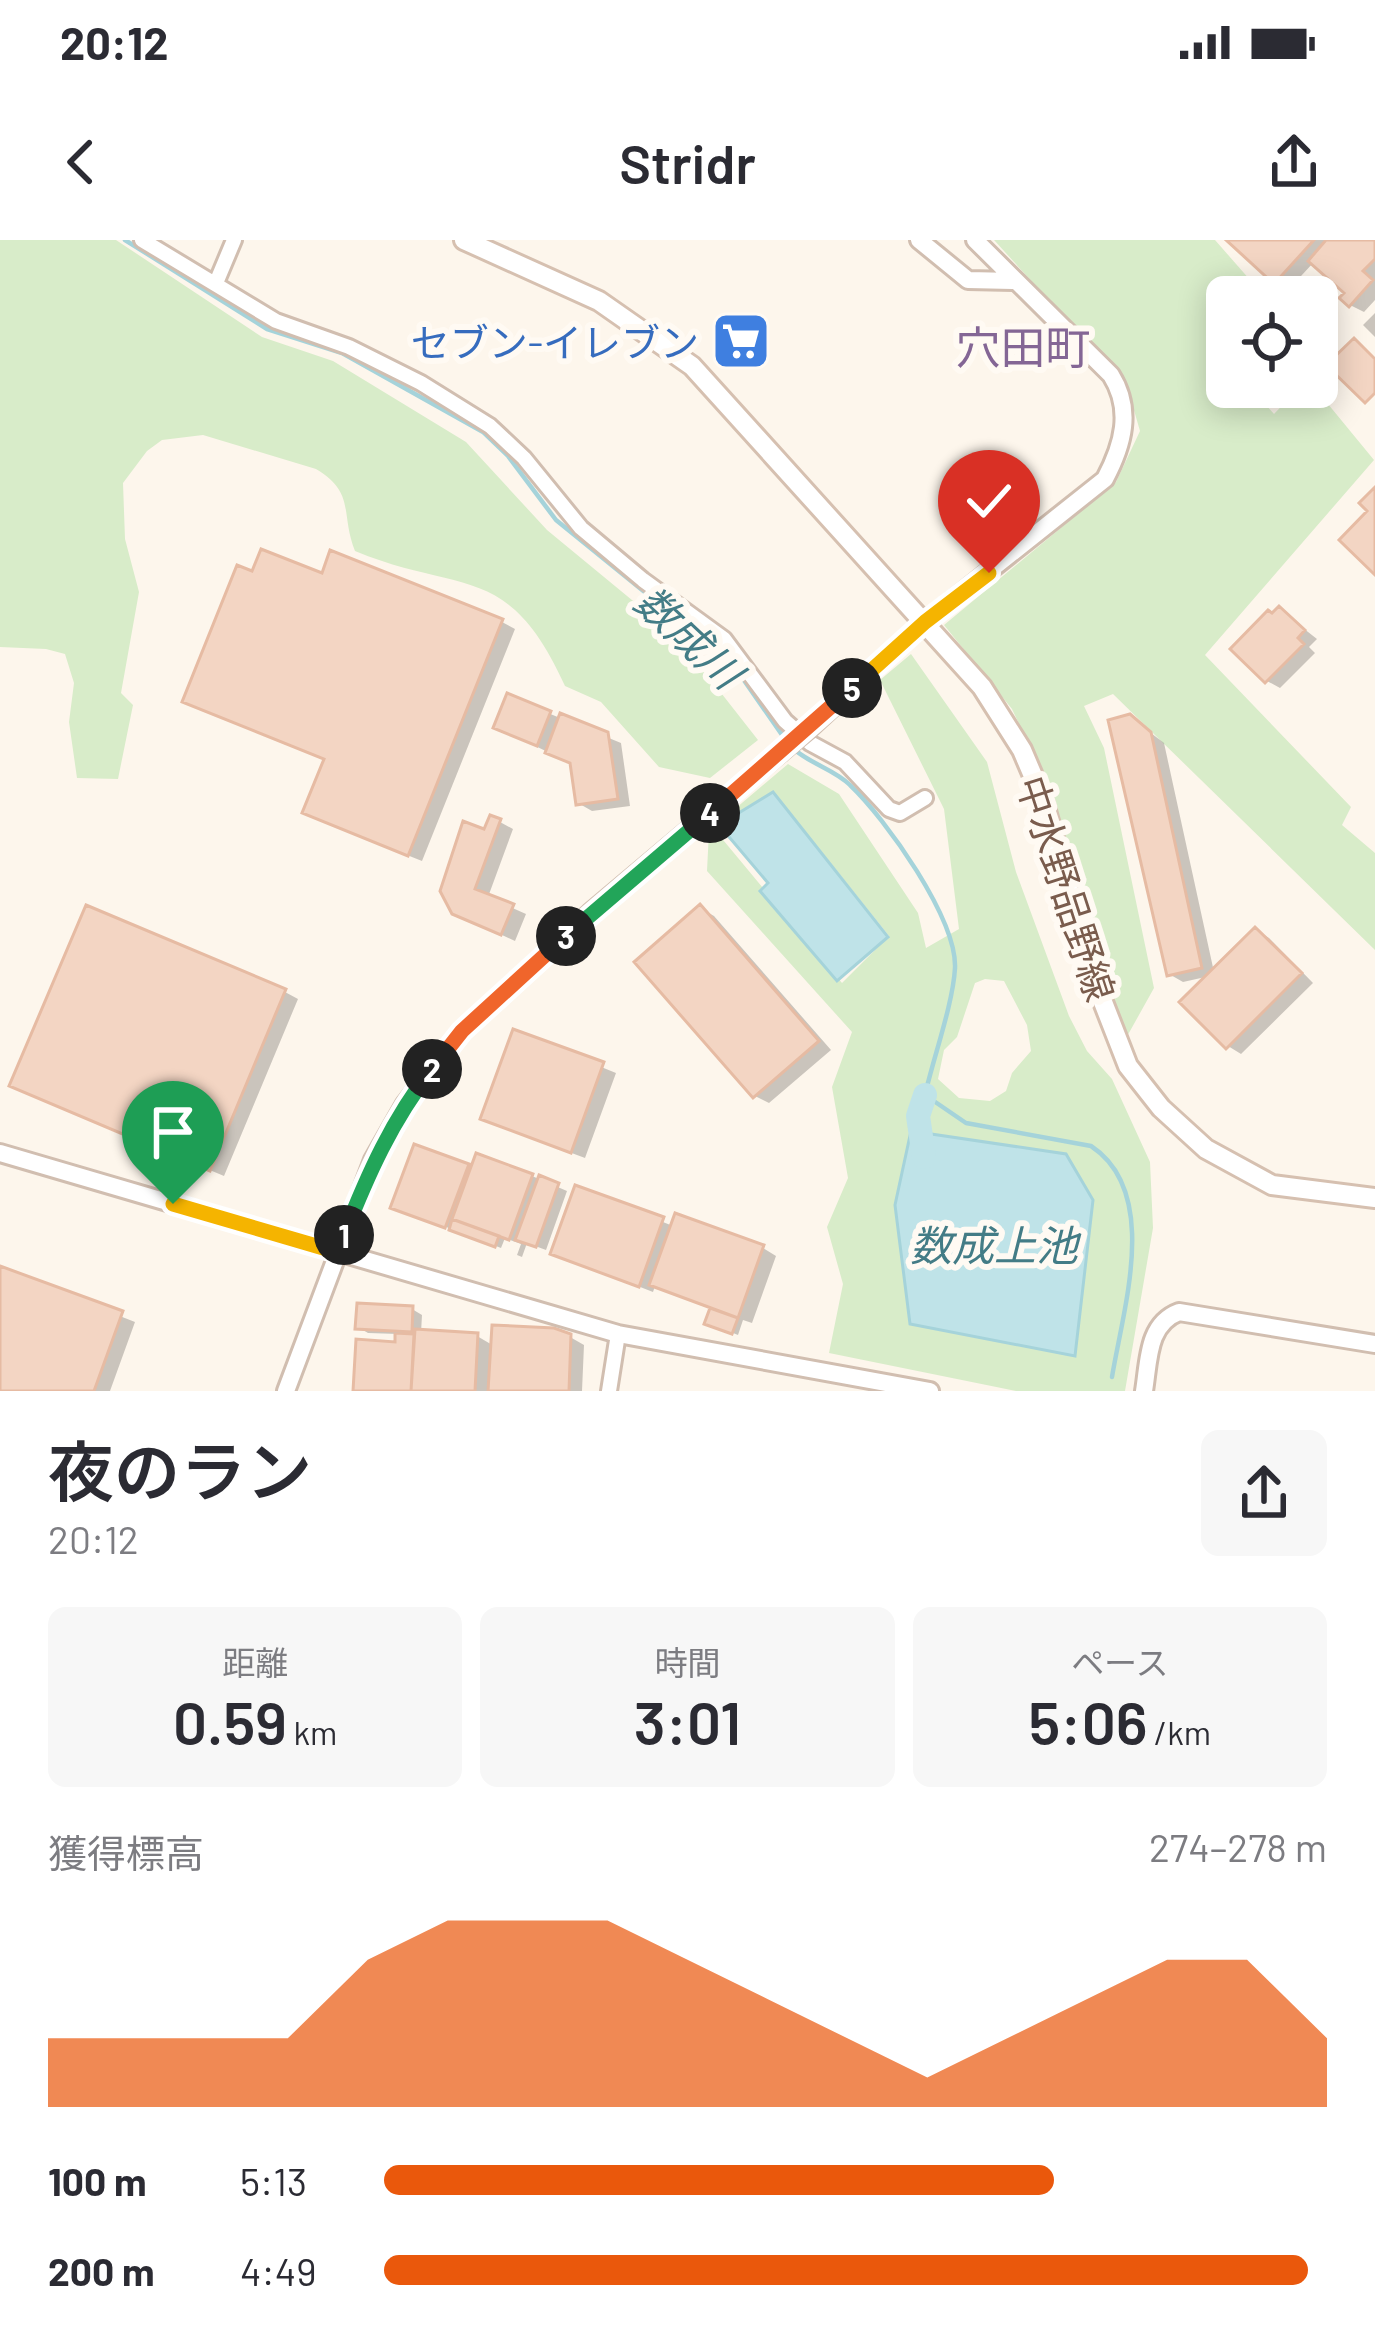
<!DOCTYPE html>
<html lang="ja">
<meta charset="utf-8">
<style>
:root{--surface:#fff;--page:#f7f7f7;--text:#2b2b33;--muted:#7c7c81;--accent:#ea580c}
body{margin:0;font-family:Barlow,"Noto Sans JP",sans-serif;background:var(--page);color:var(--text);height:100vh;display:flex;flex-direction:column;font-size:45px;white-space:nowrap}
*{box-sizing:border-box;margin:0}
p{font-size:39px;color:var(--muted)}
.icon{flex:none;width:66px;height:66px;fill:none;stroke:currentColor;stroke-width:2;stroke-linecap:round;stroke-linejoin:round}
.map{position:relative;height:1151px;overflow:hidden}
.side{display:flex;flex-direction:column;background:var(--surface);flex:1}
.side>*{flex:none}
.buttons{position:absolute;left:1206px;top:36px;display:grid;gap:24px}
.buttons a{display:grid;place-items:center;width:132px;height:132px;border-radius:18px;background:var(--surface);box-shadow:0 6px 30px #0003;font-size:60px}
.pin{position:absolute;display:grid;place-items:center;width:102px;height:102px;color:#fff;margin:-123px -51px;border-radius:50% 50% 50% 0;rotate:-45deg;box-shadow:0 0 12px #0007}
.pin .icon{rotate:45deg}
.km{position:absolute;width:60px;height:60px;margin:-30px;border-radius:50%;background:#222;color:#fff;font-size:33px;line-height:60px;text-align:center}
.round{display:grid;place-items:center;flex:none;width:126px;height:126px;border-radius:18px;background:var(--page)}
.head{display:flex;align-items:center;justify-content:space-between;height:204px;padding:0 48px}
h1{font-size:66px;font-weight:600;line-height:90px}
.metrics{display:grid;grid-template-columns:repeat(3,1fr);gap:18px;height:204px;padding:12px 48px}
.metrics div{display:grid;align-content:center;border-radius:18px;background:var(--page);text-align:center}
.metrics b{font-size:60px;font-weight:600}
.metrics small{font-size:33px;font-weight:400}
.metrics p{font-size:33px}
.chart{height:336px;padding:24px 48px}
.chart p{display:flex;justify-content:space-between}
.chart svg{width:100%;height:216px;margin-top:12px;fill:var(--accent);opacity:.7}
ul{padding:0 48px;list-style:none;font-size:39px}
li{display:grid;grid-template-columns:192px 144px 1fr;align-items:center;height:90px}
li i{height:30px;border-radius:15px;background:var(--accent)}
.status{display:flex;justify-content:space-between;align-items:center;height:84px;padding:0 60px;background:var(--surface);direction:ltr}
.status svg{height:33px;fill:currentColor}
header{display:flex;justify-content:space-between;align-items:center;height:156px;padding:0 48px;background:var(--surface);font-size:54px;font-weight:600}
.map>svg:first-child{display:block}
</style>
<div class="status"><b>20:12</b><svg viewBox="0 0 49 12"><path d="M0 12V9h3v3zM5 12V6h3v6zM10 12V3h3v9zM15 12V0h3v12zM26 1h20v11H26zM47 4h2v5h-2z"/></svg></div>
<header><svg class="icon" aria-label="back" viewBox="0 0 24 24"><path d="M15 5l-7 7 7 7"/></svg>Stridr<svg class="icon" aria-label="share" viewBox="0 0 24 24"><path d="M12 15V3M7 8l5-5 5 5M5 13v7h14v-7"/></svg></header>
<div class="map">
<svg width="1375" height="1151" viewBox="0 0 1375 1151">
<rect width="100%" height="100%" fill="#fdf6ec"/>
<path fill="#d8ecc9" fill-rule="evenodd" d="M0,0H116L262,97L333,121L466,202L547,290L678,398L758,500L710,538L659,527L601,462L565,446C508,320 461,355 355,311C340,273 356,253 316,229L203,195L162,200L147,211L123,243L125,299L139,352L121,453L133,465L118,539L77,538L69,482L74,443L65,414L46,409L0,407Z
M994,0H1215L1258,49L1251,57H1227V84L1211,102L1227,121V147H1250L1274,174L1300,147H1314L1374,220L1205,415L1351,567L1342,585L1375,613V710L1113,454L1084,466L1104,508L1154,748L1125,800L1046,541L1012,469L944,385L1116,242L1140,191L1127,146Z
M911,414L987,522L1016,632L1069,776L1087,811L1112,839L1150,922L1153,988L1125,1151H1016L829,1113L843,1044L827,987L848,938L832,847L852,792L707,631L709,591L788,524L839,554L918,673L926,708L959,689L944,569L880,440ZM773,551L889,696L842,743L719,595ZM985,739L1004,741L1027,785L1031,811L1012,833L1006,851L990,861L959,858L938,839L944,810L957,797L975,743Z"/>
<path fill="#bfe3e8" stroke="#a5d3da" stroke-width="3" d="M773,552L888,697L837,741L760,651L768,643L719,585Z
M911,891L1066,914L1093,960L1075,1116L910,1084L895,965Z"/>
<path fill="#0003" d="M1231,0H1375V60L1364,72L1350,65L1348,53L1314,22L1289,49Z
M1375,73V97L1363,85Z
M254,335L502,382L515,389L422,621L319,580L327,519Z
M1280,370L1317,399L1309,407L1315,413L1280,448L1267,441L1274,376Z
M509,457L621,503L630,566L592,571L578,563L573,524L506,492Z
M1130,477L1164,503L1214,732L1256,690L1269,698L1313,743L1241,814L1228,806L1210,736L1183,742L1169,734Z
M500,582L513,589L488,657L526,674L515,701L459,675L486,593Z
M700,668L714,676L831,810L769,863L755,856Z
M285,752L298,759L224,936L26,853Z
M515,792L616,833L585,918L497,885Z
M468,927L532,936L567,951L546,1010L527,1003L522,1017L517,1015L521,1004L505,998L501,1008L394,967Z
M577,948L673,986L763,1008L776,1016L752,1083L743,1080L738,1095L708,1083L713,1069L655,1046L653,1052L553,1013Z
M0,1029L135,1082L110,1151H0Z
M412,1069L422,1075L421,1093L477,1096L494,1106L570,1097L584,1105L582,1151H356L398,1105V1094L368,1093L358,1087Z"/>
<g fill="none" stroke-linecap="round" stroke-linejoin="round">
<path stroke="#a5d3da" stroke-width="4.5" d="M125,0L267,89L342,113L483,192L508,216L556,280L732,423L787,502
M795,510C811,524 835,530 850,545C886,579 957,679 955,728C953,764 933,819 925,855L966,883L1091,906C1161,952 1123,1069 1112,1137"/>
<path stroke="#bfe3e8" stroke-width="24" d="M924,917L918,876L925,855"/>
</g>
<path fill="#f3d5c3" stroke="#e6bba3" stroke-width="3" d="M1226,0H1314L1274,44Z
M1326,0H1375V19L1363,31L1373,40L1349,67L1339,58L1344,53L1308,21Z
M1354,98L1375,119V153L1365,163L1326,125Z
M1375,247V335L1339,300L1367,271L1359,263Z
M261,309L322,333L330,310L503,379L408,616L302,573L324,519L182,462L237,325L252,331Z
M1279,366L1305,390L1298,398L1304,404L1265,443L1230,409L1268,370L1272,373Z
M507,453L551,471L537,506L493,488Z
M560,473L608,492L618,559L576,565L570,523L545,513Z
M1130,474L1151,492L1202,728L1167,736L1108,480Z
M490,575L501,579L475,649L514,664L501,695L452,674L440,651L463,581L484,589Z
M700,664L819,801L753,858L634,722Z
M86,665L286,749L210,931L9,846Z
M1255,687L1302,733L1226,809L1179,762Z
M513,789L604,822L571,913L480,879Z
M414,904L469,924L445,988L390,968Z
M476,913L533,934L509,1000L452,979Z
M539,935L559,943L536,1007L515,1000Z
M575,945L664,977L639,1047L550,1014Z
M675,973L764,1005L738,1078L649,1045Z
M452,979L499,996L495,1007L449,990Z
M0,1026L123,1071L94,1151H0Z
M357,1063L413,1066L412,1092L355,1089Z
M710,1068L738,1078L732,1094L704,1084Z
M492,1085L554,1088L571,1094L569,1151H488Z
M415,1089L478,1093L475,1151H411Z
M395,1093L414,1094L411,1151H353L356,1099L395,1102Z"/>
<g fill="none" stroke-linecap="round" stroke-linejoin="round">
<g stroke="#d1beb0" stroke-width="20">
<path id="minor" d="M142,0L276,81L349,107L421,143L490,186L524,218L581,288L643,340L724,399L785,481L810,503L845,522L889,569L900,573L925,558
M216,43L234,0
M609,1151L618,1094"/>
</g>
<g stroke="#d1beb0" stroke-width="22">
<path id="tertiary" d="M919,0L968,40L1013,41
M810,488L925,382L1105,239C1123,205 1133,170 1111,135L975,0
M0,913L618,1094L930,1151
M286,1151L373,920L405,864L462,791L590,673L780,513
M1144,1151C1149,1121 1147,1084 1179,1072L1375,1104"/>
</g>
<g stroke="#d6c0b0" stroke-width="24">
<path id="secondary" d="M464,0L599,61L692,126L982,447L1022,510L1042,557L1096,744L1128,826L1161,868L1206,909L1272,945L1375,958"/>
</g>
<use href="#minor" stroke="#fff" stroke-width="14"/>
<use href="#tertiary" stroke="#fff" stroke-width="16"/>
<use href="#secondary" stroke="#fff" stroke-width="18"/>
<g stroke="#d1beb0" stroke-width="22" stroke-linecap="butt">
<path id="tertiary-bridge" d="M780,513L810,488"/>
</g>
<use href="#tertiary-bridge" stroke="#fff" stroke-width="16"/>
</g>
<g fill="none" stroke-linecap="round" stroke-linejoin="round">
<g stroke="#fff" stroke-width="24">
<path id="split-1" d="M173,964L337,1012L344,995"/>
</g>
<g stroke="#fff" stroke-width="24">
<path id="split-2" d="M344,995C368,934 392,880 432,829"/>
</g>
<g stroke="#fff" stroke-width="24">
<path id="split-3" d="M432,829L462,791L566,696"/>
</g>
<g stroke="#fff" stroke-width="24">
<path id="split-4" d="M566,696L710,573"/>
</g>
<g stroke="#fff" stroke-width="24">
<path id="split-5" d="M710,573L852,448"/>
</g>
<g stroke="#fff" stroke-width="24">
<path id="split-6" d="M852,448L925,382L989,333"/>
</g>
<use href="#split-1" stroke="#f5b400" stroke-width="15"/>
<use href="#split-2" stroke="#22a559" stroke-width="15"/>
<use href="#split-3" stroke="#f0652b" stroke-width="15"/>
<use href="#split-4" stroke="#22a559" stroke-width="15"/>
<use href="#split-5" stroke="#f0652b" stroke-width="15"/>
<use href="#split-6" stroke="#f5b400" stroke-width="15"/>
</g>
<defs>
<g id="supermarket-square" transform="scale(3)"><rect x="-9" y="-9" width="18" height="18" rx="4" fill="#3f7fe0" stroke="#fffaf3"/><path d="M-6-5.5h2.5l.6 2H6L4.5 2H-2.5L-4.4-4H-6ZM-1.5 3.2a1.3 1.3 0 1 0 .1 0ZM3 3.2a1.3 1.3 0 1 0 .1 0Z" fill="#fff"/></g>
</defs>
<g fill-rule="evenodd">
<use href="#supermarket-square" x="741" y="101"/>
</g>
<g text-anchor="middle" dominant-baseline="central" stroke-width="12" stroke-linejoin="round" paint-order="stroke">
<g font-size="39" fill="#366cbe" stroke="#fffaf3" text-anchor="end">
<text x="699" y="101">セブン-イレブン</text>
</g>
<g font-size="39" fill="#7a5c4d" stroke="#fffaf3">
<text transform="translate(1067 648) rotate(72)">中水野品野線</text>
</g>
<g font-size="42" font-style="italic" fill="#437c86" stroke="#fffaf3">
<text transform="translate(690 396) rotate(43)">数成川</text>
<text x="994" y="1004">数成上池</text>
</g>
<g font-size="45" fill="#846695" stroke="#fffaf3">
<text x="1023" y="106">穴田町</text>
</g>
</g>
</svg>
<div class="buttons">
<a><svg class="icon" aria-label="locate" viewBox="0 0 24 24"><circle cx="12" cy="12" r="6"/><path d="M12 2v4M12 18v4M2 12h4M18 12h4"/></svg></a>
</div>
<div class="pin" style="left:173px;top:964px;background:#1e9e55"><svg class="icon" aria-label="arrive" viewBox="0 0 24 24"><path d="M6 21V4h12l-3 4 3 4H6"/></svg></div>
<div class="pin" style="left:989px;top:333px;background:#d93025"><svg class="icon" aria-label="check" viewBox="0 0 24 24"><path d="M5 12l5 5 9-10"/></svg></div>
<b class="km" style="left:344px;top:995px">1</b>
<b class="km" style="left:432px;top:829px">2</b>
<b class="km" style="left:566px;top:696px">3</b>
<b class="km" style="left:710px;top:573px">4</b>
<b class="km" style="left:852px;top:448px">5</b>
</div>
<section class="side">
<div class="head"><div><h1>夜のラン</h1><p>20:12</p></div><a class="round"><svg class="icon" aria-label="share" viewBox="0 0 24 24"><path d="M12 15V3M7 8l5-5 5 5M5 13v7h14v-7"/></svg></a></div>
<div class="metrics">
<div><p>距離</p><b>0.59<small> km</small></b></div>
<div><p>時間</p><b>3:01</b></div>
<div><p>ペース</p><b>5:06<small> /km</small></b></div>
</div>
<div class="chart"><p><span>獲得標高</span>274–278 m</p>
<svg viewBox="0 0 160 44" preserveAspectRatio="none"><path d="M0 44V30L10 30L20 30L30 30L40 14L50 6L60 6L70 6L80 14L90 22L100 30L110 38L120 30L130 22L140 14L150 14L160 30V44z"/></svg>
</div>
<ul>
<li><b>100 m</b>5:13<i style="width:71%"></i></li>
<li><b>200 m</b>4:49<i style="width:98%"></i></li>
</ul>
</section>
